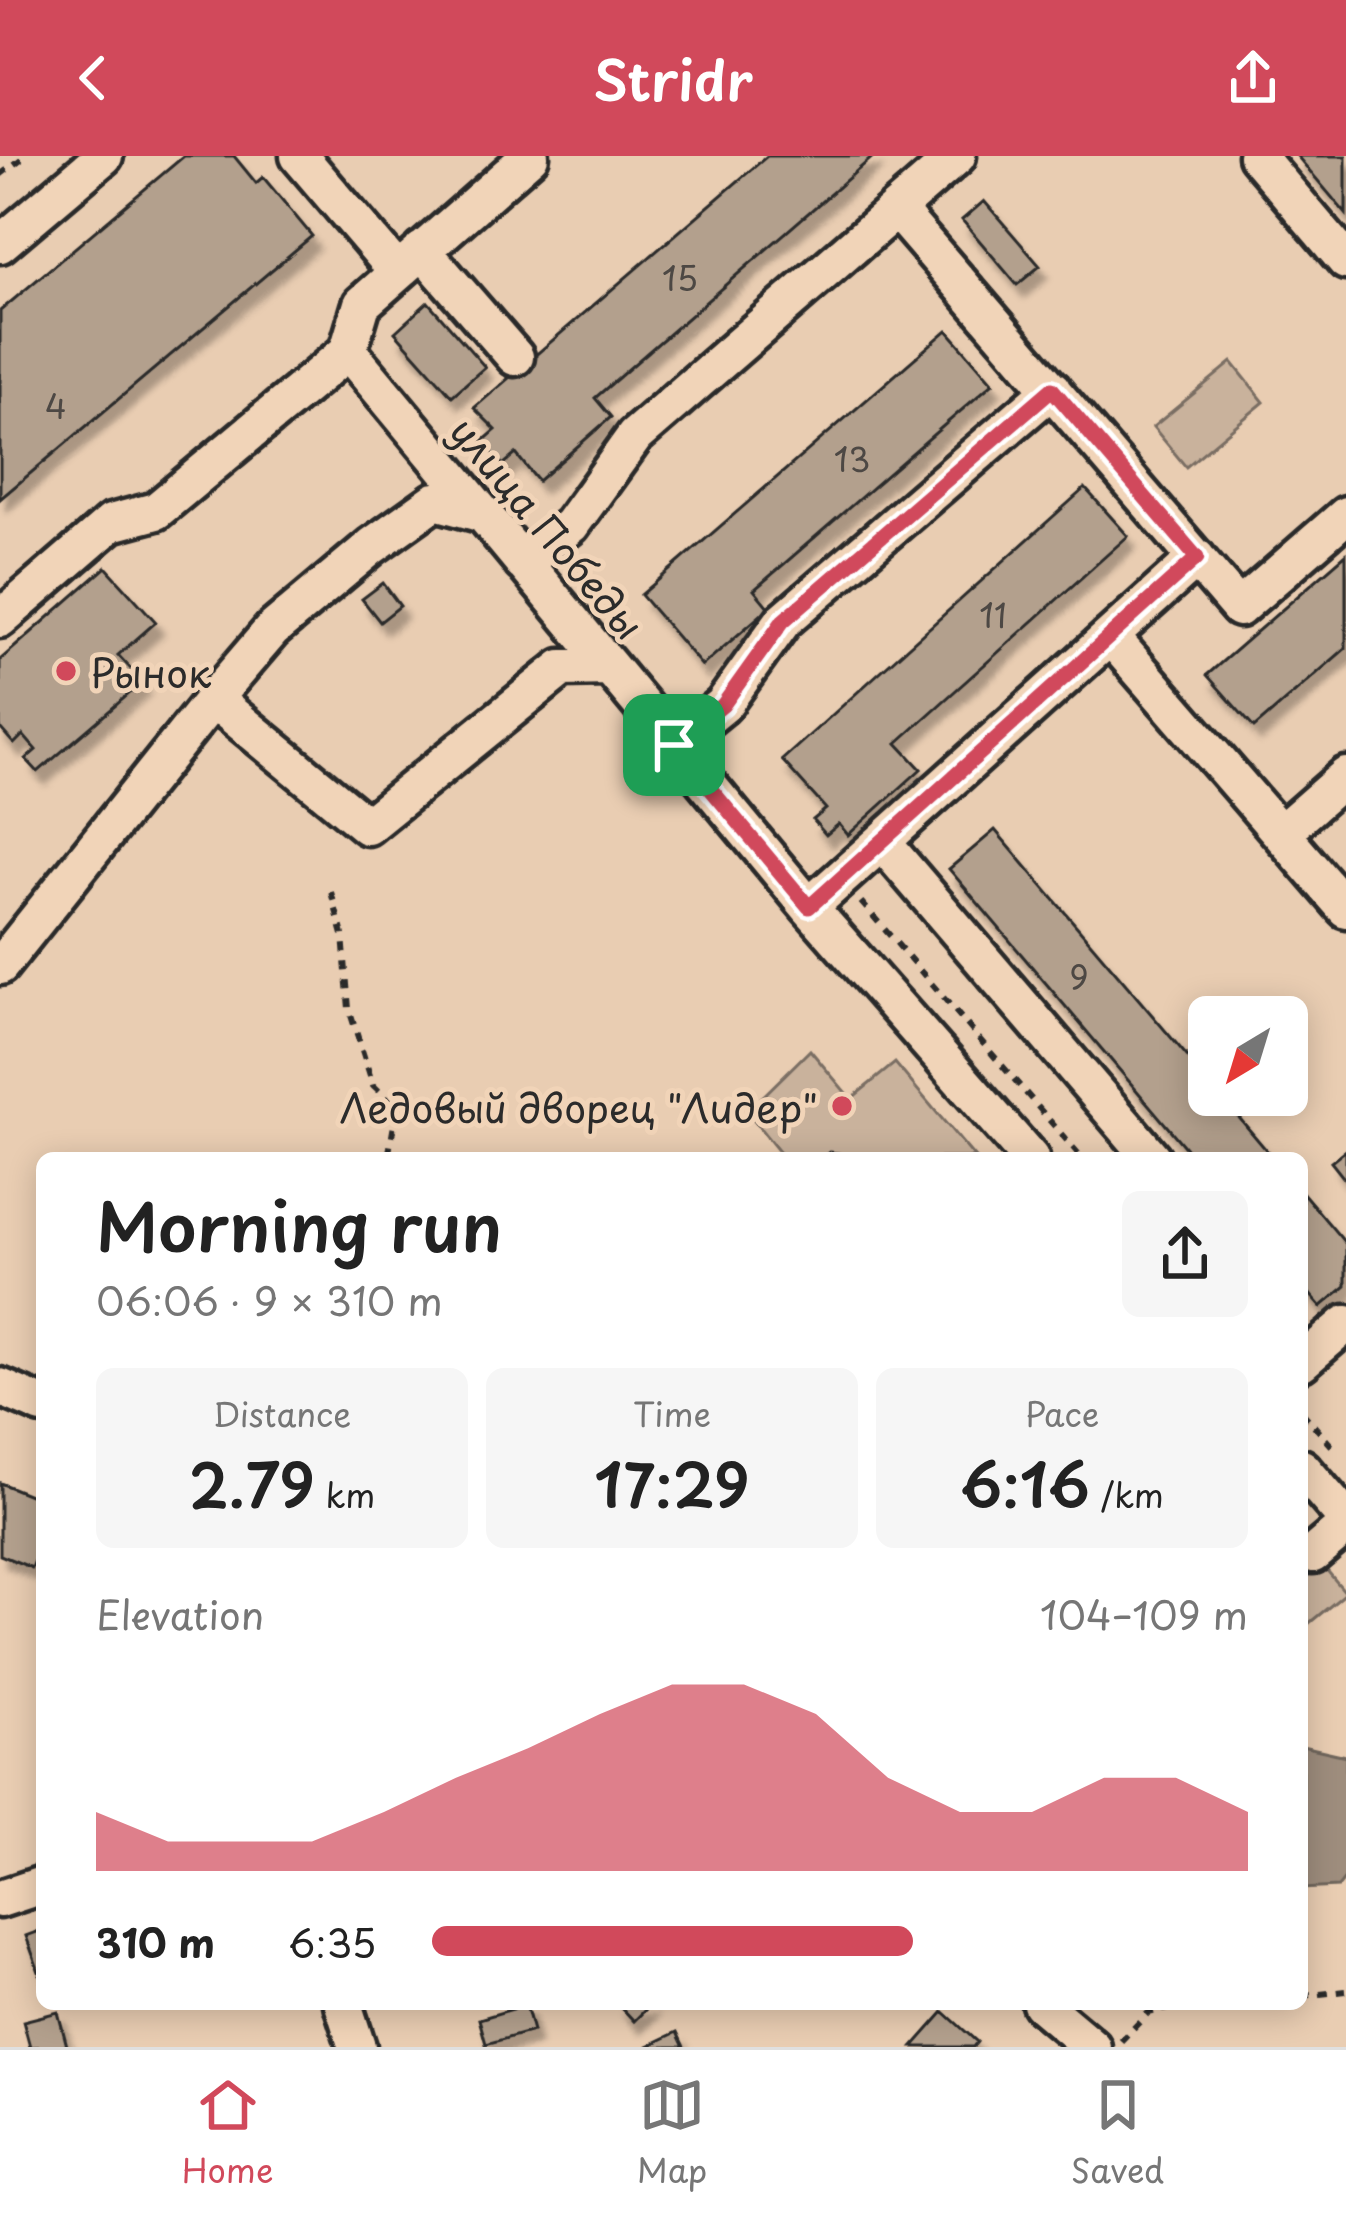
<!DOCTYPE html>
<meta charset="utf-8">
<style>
:root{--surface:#fff;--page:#f6f6f6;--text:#222;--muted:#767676;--line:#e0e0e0;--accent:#d1495b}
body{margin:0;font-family:"Playpen Sans",sans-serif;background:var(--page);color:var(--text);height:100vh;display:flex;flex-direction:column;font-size:45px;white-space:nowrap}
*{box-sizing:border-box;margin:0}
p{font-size:39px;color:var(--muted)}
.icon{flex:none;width:66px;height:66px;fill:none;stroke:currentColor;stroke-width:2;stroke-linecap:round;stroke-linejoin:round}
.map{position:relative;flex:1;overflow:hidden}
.panel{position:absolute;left:36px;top:996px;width:1272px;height:858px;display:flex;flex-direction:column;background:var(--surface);border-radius:18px;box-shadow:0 6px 30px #0003}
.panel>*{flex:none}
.needle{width:78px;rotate:218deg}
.controls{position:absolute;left:1188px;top:840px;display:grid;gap:24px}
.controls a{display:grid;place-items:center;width:120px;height:120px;border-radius:18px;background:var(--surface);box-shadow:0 6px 30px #0003;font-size:60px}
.pin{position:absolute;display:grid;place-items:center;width:102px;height:102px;color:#fff;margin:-51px;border-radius:24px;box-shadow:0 6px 18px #0006}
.round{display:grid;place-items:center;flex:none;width:126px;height:126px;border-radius:18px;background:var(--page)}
.summary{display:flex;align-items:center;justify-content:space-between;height:204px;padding:0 60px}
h1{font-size:66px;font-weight:600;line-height:90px}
.metrics{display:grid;grid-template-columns:repeat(3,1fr);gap:18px;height:204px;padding:12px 60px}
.metrics div{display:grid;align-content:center;border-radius:18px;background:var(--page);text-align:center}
.metrics b{font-size:60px;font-weight:600}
.metrics small{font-size:33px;font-weight:400}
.metrics p{font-size:33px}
.chart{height:336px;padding:24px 60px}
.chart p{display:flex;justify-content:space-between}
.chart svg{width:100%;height:216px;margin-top:12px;fill:var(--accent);opacity:.7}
ul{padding:0 60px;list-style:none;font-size:39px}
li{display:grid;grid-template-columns:192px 144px 1fr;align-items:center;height:90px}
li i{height:30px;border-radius:15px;background:var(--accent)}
header{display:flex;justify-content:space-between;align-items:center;height:156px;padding:0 60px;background:var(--accent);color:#fff;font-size:54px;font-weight:600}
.tabs{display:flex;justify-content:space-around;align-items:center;height:168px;border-top:3px solid var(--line);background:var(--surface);font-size:33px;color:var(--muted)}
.tabs a{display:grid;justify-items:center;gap:6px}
.tabs .active{color:var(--accent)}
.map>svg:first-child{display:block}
</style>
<header><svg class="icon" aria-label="back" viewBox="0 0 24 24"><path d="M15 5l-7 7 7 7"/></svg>Stridr<svg class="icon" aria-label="share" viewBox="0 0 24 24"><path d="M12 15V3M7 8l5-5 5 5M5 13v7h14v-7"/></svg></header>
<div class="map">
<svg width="1346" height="1891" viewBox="0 0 1346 1891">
<defs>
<filter id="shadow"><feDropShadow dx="7" dy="12" stdDeviation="3" flood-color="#0004"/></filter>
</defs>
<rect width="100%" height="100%" fill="#e9cdb2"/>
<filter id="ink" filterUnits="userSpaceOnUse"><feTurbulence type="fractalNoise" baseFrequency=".00833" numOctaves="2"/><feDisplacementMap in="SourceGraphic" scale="24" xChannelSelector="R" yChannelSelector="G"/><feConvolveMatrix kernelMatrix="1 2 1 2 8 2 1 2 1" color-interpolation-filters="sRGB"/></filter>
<g filter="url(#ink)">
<path fill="#c9b29c" stroke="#7a6e64" stroke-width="3" d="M1232,206L1264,246L1186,311L1153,271Z
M810,894L851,943L895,907L975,1002H784L747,956Z
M1302,1385L1346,1437L1302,1473Z"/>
<path fill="#9e8d7d" stroke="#70665c" stroke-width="3" d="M1302,1590L1346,1600V1721L1338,1731L1302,1733Z"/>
<path fill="#b3a08d" stroke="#2b2b2b" stroke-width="3" filter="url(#shadow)" d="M184,0H234L256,27L263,21L312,80L0,343V155Z
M767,0H874L595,242L611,261L538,325L516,298L503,309L482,286L496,274L474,252Z
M1297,0H1346V58Z
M984,45L1040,110L1017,129L962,64Z
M428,146L485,211L452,240L395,176Z
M947,174L993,227L754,434L769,452L702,510L641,439Z
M1085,332L1128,380L897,587L921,613L848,679L839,668L826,679L813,664L826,653L782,604Z
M1346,398V492L1254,572L1207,519Z
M106,411L156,466L118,499L143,526L38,616L26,603L36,594L23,579L14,588L0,572V504Z
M383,427L400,450L380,466L362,443Z
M995,674L1209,926V939H1220L1273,1002H1194L949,713Z
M1346,994V1025L1331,1006Z
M830,996L874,1002H823Z
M1302,1036L1346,1088V1130L1321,1151L1302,1129Z
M0,1327L42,1344V1387L32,1412L0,1399Z
M42,1774V1824L26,1780Z
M618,1848H651L634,1865Z
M526,1849L533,1875L486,1888L479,1863Z
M58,1856L67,1890L30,1891L23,1865Z
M944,1856L977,1886L973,1891H913Z
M677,1876L684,1891H648V1890Z"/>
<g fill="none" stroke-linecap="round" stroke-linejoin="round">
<g stroke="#2b2b2b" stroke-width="45">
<path id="minor" d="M299,0L397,115
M530,0L362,148L348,195L809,751L1030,1002
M1257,0L1346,105
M896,53L1239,452L1346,359
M0,88L104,0
M422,94L515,201
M523,407L571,369L635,280L957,0
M0,463L111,367L156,355L348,195
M1110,480L1346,753
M213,543L367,670L562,512L609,511
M674,589L723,549L783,465L1052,233
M1281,677L1346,620
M882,686L1152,1002
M809,751L1197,402
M0,810L213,543L272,474L372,390L435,345L483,358
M1302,1206L1346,1168
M0,1231L42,1249
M1302,1312L1346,1363
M1313,1398L1346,1370
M0,1743L42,1729
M343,1848L357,1891
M1041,1848L1092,1891"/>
</g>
<path stroke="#2b2b2b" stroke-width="6" stroke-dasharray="9 9" stroke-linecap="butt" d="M0,19L25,0
M331,736L343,779L349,853L373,929L397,952L388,1002
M861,746L1082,1002
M1302,1256L1332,1290
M1302,1840L1346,1835
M1121,1885L1148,1857L1194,1848"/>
<use href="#minor" stroke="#f1d4b8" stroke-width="36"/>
</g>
</g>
<g fill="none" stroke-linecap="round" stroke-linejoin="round" filter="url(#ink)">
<g stroke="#fff" stroke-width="24">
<path id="route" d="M1052,233L1197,402L809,751L674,589L723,549L783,465Z"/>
</g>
<use href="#route" stroke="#d1495b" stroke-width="15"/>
</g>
<g fill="#d1495b" stroke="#f1d4b8" stroke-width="4.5">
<circle cx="66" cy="515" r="12"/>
<circle cx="842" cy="950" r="12"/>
</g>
<g text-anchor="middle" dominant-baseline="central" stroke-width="10" stroke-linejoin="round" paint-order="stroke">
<g font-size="33" fill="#4d4844">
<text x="680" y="121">15</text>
<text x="56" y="249">4</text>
<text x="852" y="302">13</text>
<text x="993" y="458">11</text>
<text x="1079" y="820">9</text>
</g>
<g font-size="39" fill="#2b2b2b" stroke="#f1d4b8">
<text transform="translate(548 371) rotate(50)">улица Победы</text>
</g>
<g font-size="39" fill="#2b2b2b" stroke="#f1d4b8" text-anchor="start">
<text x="90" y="515">Рынок</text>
<text x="818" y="950" text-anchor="end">Ледовый дворец "Лидер"</text>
</g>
</g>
</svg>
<div class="controls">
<a><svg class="needle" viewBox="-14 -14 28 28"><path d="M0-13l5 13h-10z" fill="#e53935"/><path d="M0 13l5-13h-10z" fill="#767676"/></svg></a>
</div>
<div class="pin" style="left:674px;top:589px;background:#1e9e55"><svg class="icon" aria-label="arrive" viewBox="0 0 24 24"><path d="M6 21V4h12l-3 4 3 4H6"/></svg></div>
<section class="panel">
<div class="summary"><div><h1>Morning run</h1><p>06:06 · 9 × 310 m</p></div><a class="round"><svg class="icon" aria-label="share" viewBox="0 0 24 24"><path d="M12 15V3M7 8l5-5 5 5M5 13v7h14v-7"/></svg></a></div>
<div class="metrics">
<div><p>Distance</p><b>2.79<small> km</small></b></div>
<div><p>Time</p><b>17:29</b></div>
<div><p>Pace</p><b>6:16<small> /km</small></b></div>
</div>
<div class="chart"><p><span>Elevation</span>104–109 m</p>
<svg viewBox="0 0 160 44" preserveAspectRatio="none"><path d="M0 44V32L10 38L20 38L30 38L40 32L50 25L60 19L70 12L80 6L90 6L100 12L110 25L120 32L130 32L140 25L150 25L160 32V44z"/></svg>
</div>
<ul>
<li><b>310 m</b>6:35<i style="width:59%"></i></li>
</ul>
</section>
</div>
<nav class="tabs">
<a class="active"><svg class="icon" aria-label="home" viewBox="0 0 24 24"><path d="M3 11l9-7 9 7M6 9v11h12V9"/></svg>Home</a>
<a><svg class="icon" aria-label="map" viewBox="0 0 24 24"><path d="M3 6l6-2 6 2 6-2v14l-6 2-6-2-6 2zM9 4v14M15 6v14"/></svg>Map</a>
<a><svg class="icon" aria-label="saved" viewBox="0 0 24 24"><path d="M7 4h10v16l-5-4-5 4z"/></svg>Saved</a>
</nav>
